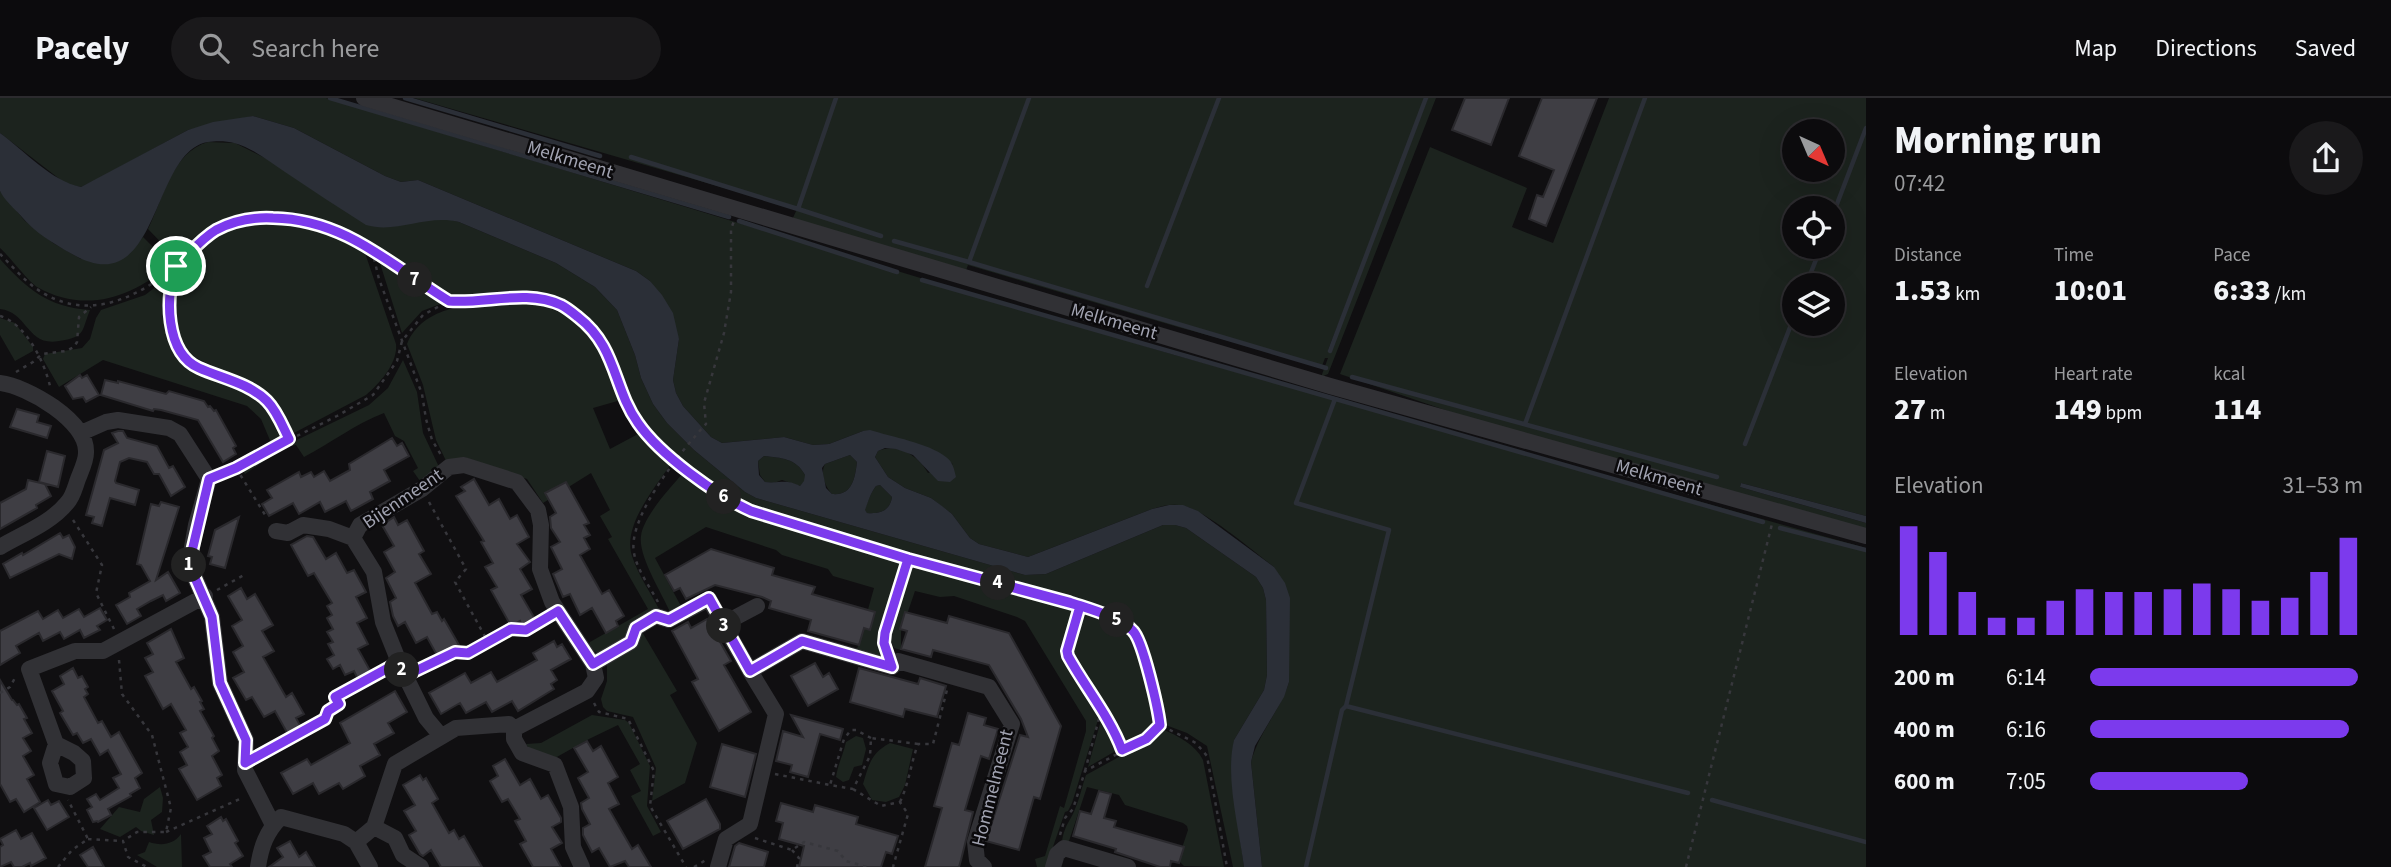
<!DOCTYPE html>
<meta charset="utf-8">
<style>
:root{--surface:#0c0b0d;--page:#1a191b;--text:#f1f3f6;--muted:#9a9b9d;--line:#2c2b2e;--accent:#7c3aed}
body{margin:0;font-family:"Source Sans 3",sans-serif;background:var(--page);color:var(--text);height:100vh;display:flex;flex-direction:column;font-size:26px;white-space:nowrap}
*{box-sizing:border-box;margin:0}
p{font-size:23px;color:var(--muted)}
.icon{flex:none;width:38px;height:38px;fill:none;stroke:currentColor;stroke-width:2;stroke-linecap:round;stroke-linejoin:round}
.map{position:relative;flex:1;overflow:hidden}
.drawer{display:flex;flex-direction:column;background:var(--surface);width:525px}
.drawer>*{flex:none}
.needle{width:46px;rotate:136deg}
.buttons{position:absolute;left:1782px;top:21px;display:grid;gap:14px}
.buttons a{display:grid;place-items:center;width:63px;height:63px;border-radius:50%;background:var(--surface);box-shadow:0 7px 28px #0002,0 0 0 2px var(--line);font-size:35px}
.pin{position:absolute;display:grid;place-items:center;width:60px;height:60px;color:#fff;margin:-30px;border:4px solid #fff;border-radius:50%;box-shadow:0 2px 7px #0007}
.km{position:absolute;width:35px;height:35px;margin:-18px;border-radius:50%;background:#222;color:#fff;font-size:19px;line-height:35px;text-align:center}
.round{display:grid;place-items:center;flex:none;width:74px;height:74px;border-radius:37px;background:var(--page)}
.summary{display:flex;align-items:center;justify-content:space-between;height:119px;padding:0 28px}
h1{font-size:38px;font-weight:800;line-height:52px}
.stats{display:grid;grid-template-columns:repeat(3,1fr);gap:10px;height:119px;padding:7px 28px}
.stats div{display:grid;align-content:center}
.stats b{font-size:30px;font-weight:800}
.stats small{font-size:19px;font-weight:400}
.stats p{font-size:19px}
.chart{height:196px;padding:14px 28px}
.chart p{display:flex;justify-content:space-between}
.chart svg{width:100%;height:126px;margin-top:7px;stroke:var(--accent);stroke-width:6}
ul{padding:0 28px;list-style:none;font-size:23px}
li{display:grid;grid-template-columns:112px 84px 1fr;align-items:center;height:52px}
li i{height:18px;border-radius:9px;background:var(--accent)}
header{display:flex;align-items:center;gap:42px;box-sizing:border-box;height:98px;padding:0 35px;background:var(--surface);border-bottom:2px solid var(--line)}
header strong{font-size:33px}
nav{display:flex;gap:38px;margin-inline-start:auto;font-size:24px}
.search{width:490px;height:63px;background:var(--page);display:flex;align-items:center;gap:18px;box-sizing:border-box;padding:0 24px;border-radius:38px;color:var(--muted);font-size:26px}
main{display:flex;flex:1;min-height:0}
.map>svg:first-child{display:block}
</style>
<header>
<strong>Pacely</strong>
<div class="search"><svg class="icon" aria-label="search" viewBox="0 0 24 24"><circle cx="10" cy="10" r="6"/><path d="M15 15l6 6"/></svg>Search here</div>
<nav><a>Map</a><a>Directions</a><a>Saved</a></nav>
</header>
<main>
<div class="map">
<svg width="1866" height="769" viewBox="0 0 1866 769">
<rect width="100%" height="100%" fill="#100f11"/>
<path fill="#1c231e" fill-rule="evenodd" d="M0,0H326L1168,255L1866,450V769H1262L1251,664C1259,634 1280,613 1289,584L1274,469C1253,453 1208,414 1184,408C1173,405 1162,408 1152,411L1028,459L979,446L970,440L952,416L931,400L905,390L888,379L875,359L878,353C897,344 919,358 928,375L953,366L863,333L829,346L813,347L784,339L722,345L711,339L683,308L676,295L673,282L679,241L650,183L636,173L418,82L401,84L385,78L294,30L253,18L188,32L94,83L81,89L66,86L0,35Z
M414,0H1427L1328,252L1330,254L1428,0H1436L1328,276L1321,279L1328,260H1325L1322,268L1178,229L968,167L965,175L792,122L797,111Z
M1609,0H1866V418L1741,385L1740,389L1866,425V435L1518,337L1340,276L1430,49L1527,90L1512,129L1553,145ZM1794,33H1832V72H1794ZM1794,110H1832V149H1794ZM1794,187H1832V226H1794Z
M208,44L235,45L400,127L430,121L445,120L459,124L556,165L595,189L617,212L635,257L641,280L653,306L667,325L694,352L745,394L756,400L1025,477L1046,476L1163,427H1175L1186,430L1256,479L1263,490L1266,502L1267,577L1264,592L1234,642L1232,681L1244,769H1233L1207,648L1187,635L1163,626L1144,541C1138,527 1133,522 1119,515L758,412C725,400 660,351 641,321C635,311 631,298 627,287C610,247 592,213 547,199C515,189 484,202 452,198C421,184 395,159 366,142C325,118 261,100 217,125C202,134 190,148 177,161L148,131C163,101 172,54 208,44Z
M0,93L25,123L53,145L81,161L132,152L143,139L170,166C133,200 84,216 37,189C29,184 9,158 0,150Z
M263,123L316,129L346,140L364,152L396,246C398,265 380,285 366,297L292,336L278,309L263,292L192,258L181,245L171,214L182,167L204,141L212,139L226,129L243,124Z
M0,161C27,191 48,209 90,212C81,234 86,239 59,243C27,249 28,214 0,211Z
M379,162L441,204L443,205L422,213L402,235Z
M170,178C162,214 160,241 189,268L259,301L268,310L284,340L272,347L261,321L247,308L103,262L59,289L43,261L45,256L82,250L90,241L96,220L101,212L145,197Z
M517,203C581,210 602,245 621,302L593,310L610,351L640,335L672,364C656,389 622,427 632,458C638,477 651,495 660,513L626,542L599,556L588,549L590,544L648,511L608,441L612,439L600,418L610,412L591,375L543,405L527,381L464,359L448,367L436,342L423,287L407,246C424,204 480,206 517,203Z
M0,220L15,225L33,249V253L15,263L0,237Z
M403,262L417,294L423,335L439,369L420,383L413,373L418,370L404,343L395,338L384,315C355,326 331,345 304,359L296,347L285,349L245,376L241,369L369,307L388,290Z
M850,357L857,364C855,381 852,398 832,396C825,389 820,375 825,366Z
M764,358C781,360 796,360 805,377V383L800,388L782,382L774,385L765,384L760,377L758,363Z
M683,375L709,397L734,411L900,461C900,492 873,522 884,554L878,558L857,551L874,490L833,478L828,471L782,457L776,452L706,429L655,460L682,510L670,514C662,495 638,458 641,438C643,419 670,390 683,375Z
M880,387L892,399C890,413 880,416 867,415L864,412C868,404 871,394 876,388Z
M913,465L1055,505L1077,509L1064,557L1097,615L1098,622L1072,705L1068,713L1065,714L1046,769H1037L1035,761L1045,758L1060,708L1064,710L1086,633V623L1025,523L1017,519L954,498L940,499L915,493L901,534V552L894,550C883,532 903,489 909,469Z
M1082,510L1124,527L1135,538L1157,619C1154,636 1141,639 1127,645L1123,642L1084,582L1068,553Z
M641,532L677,593L670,597L697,645L685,685L652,703L656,670L633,619L607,613L603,609L601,601L607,583V566L636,550L635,547Z
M592,617L625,622L629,625L650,668L647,708L661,734L653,738L631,698L641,693L630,672L640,666L618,627L589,641L555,660L529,651L526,646L541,645Z
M1101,622L1119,651L1088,669Z
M1162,631C1178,638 1195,646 1203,662L1224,769L1184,768L1178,762L1188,732L1187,728L1183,725L1125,707L1119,697L1087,689L1067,749L1062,743C1065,726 1070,724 1075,711C1080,700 1082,688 1086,677L1148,643Z
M856,638L863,640L866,651L862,667L854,669L849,682L843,684L836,679C838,666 843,657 846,644Z
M890,645L913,651L905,687L899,699L886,704L872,702L863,686C869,666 871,655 890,645Z
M160,689L163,700L162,714L151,722L154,737L141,733L136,729L120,739L100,731L119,709L140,714L144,701Z
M181,736L182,769H157L137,757L145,754L149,744C161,748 173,747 181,736Z"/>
<path fill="#2b2f37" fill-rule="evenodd" d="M253,18L294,30L385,78L401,84L418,82L636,173L650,183L662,197L673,215L679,241L673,282L676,295L683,308L711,339L722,345L784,339L813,347L829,346L863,333L870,332C892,339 928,345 946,359C953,364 954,371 956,379L950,384L938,383L913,357L896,351L885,350L878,353L875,359L888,379L905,390L931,400L942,408L952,416L970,440L979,446L1028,459L1152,411L1169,407H1183L1198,413L1274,469L1285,485L1290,500L1289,584L1284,599L1255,648L1251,664L1262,769H1244C1239,730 1225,680 1234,642L1264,592L1267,577L1266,502L1263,490L1256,479L1186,430L1175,427H1163L1046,476L1025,477L756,400L745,394L694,352L667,325L653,306L641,280L635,257L617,212L595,189L556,165L459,124C426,116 397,136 366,127C339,110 312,92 285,74C270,64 253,50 234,45C227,43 216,43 208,44C150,53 161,207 72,156C54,146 34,134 21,118C15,111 4,102 0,93C0,85 0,46 0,35C25,53 51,83 81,89L188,32L213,24ZM850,357L857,364C855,381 852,398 832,396L826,390L822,370L825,366ZM764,358C781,360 796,360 805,377L804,383L800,388C785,380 780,386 765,384L759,377L758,363ZM880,387L892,399C890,413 880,416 867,415L865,412C868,404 871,394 876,388Z
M1741,385L1866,418V425L1740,389Z"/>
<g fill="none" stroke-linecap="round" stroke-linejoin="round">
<path stroke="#2b2f37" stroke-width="4.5" d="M330,0L729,119
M405,0L600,58
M836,0L798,111L881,138
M1029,0L969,164L1326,270
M631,59L798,111
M1832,119L1866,30
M739,123L897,174
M894,143L969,164
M922,182L1763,424
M1806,187L1821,149
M1147,188L1219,0
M1330,253L1426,0
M1352,279L1717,379
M1525,326L1645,0
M1745,346L1794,219
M1780,430L1866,452
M1346,608L1688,695
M1712,702L1866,744
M1306,769L1342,612L1346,608L1389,432L1296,405L1335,301"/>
</g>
<path fill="#3f3e44" stroke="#2a292d" stroke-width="2" d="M1465,0H1509L1491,47L1452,32Z
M1542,0H1597L1546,128L1529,121L1537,97L1543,99L1554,72L1519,58Z
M80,277L82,280L87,277L99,297L86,304L83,299L73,301L65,288Z
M105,282L118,285V283L166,296L169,293L204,303L208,309L210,308L214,313L216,312L236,348L233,350L236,356L223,364L198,322L161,312L154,311L153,313L101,297Z
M17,311L39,317L37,324L51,328L47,340L10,329Z
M118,333H123L127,340L157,348L169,370L173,368L185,389L171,398L159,376H154L147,364L129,360L120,364L115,383L116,385L139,392L135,407L110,400L102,428L92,425L94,419L86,417L104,352L118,345L112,335Z
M392,340L397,348L402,345L409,358L384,372L390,383L370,394L373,401L351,413L346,403L325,414L320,404L299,416L293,405L269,418L262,406L272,400L267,392L299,374L301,379L311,374L314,379L324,373L330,383L350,372L349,366Z
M47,353L65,358L58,389L39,384Z
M474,381L489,407L499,401L510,421L517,417L529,439L517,446L530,464L520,471L532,491L521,497L535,521L522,528L520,523L511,528L491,492L497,489L485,469L493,465L481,444L484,443L456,398L465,393L461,389Z
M28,382L45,386L51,398L36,407L37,410L0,431V405L26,391Z
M566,384L589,425L584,427L590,437L584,440L590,451L580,457L602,496L609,492L624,518L616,523L618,528L606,535L592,510L580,517L570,496L563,499L553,476L562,471L551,449L560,444L551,430L550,419L556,415L545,395Z
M161,404L179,409L156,482L168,474L180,495L166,503L163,497L151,503L137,511L141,518L127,526L116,507L130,499L129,495L150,483L141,467L137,466L151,406L159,408Z
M239,419L225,470L210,466L212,459L208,458L215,432Z
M394,419L398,427L407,422L424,453L419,456L431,476L415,485L432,516L437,514L442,523L444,521L459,547L438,559L427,539L416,545L405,524L398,528L393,518L390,504L396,500L386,480L395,474L384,454L394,448L382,427Z
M60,435L63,440L69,437L75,449L72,461L59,456L10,480L3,466L22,455L23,457Z
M307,438L313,439L326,461L336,455L347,475L354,472L366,494L356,499L367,520L357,525L368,546L358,551L372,576L359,583L354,573L345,577L340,567L333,571L327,561L334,557L328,546L333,544L327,534L333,531L327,520L332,517L327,508L332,505L314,475L308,478L291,447Z
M711,451L774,470L772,477L815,489L812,496L875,514L870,532L864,530L859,547L808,533L811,522L769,510L771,503L762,499L715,487L686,501L680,490L674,493L665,477Z
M241,490L247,501L255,496L273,527L262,533L274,553L263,559L286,599L292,595L304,616L296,620L302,631L289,638L275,613L264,619L252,599L246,602L233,580L244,574L233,554L243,548L232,528L242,522L228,498Z
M100,510L107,522L97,528L100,532L84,540L80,532L64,541L60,534L43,543L39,535L16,548L20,555L0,567V533L38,513L43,521L58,512L63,520L79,511L84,519Z
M905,514L947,525L949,518L1009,535L1061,628L1040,701L1034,699L1019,752L986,743L1020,637L1028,639L1021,621L989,567L933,552L931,559L901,551L907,533L900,531Z
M707,521L731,563L724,567L751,614L719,633L692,584L698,581L672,533L688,524L691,530Z
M171,531L184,560L176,564L191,591L194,589L202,603L200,604L204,611L200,613L214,638L212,640L219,653L212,658L222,677L217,680L221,688L197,702L179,671L187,667L180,654L188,649L180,635L186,632L171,606L163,611L145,578L153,574L145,560L153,556L147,545Z
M554,543L557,549L562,546L571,561L551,572L557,582L551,586L554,591L518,613L512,603L492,614L486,604L466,615L460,605L441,616L429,595L465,575L471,585L491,574L497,584L537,562L533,555Z
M815,565L823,579L829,575L838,591L808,608L791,578Z
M73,570L78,580L82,578L88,589L85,591L88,596L84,599L98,625L102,623L111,639L119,634L142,675L135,680L140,690L130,696L131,698L108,711L111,717L98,724L97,723L93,724L87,712L92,709L87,701L96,696L100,702L119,690L113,680L121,676L108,652L100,657L91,641L83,645L77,635L73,637L60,615L63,613L52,593L64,586L60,578Z
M859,570L918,586L920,580L946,588L937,619L905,611L903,619L850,604Z
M0,582L12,602H13L17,607L19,606L27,620L24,621L32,635L23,640L31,653L23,658L34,677L27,681L40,704L24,714L16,701L10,704L0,686Z
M395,593L407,614L388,625L394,635L374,646L380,657L360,668L365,678L343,691L339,685L319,696L313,685L293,696L281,675L307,661L311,667L350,645L340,625Z
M968,615L986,620L984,627L998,631L989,661L981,658L965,712L973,714L961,762L959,769H925L942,710L934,708L952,645L959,647Z
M791,617L843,631L840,642L820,636L808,679L790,674L792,667L776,663L783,633L803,639Z
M587,643L593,653L601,648L618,679L608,685L619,706L609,711L632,751L638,747L651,769H629L625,763L610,769L599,750L592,754L583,737V730L590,726L582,711L581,705L589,700L578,680L588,674L574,650Z
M722,646L756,656L745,699L710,689Z
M505,661L520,687L530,681L541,701L548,697L561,720V724L552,729L562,745L551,751L561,769H533L520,746L526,743L515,723L520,721L508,701L502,704L490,683L498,678L493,668Z
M420,677L423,682L426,680L438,701L432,705L449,735L454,732L459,741L464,738L482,769H441L431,752L423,758L420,756L409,737L416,733L404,713L415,707L403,687Z
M1099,693L1111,696L1104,720L1116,723L1114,729L1184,749L1179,765L1171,763L1170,769H1160L1115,754L1116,751L1073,738L1080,713L1091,716Z
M706,701L720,726V731L683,751L667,723Z
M48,702L51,707L59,703L69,719L47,732L34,710Z
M781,705L813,714L815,707L858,719L856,726L898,738L892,756L886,754L881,769H799L804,748L779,741L783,725L776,723Z
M221,719L223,723L226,721L238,743L235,745L243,758L230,766L232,769H210L203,758L211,754L204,740L212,736L207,728Z
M16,732L21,741L32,735L46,760L31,768L30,765L22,769H14L11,764L0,769V749L3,747L0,741Z
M290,743L299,759L306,754L315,769H269L283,759L277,750Z
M739,745L768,754L764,769H729L735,748Z
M93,749L104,769H88L80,757Z"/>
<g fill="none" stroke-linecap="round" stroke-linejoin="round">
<path stroke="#37373c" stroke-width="2.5" stroke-dasharray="3.5 5" stroke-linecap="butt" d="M372,152L379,181L422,296L426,321L432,342L441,357
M0,156C11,167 22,180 34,189C84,226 136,202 178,166C191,155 203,139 218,131C241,120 271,116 296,121C355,132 400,173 449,203C486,206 526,191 561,207C567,210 573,215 578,219C618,250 613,290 638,325C659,356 717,397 751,413L908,461L1069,504L1120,523L1132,531L1140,541L1158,609L1160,627L1196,645L1207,658L1227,769
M175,170C169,188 168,204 171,223C182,290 232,265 267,304C277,314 283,329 289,341
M0,218C26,226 44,263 50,288
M16,274L33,264L42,256L66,253L74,249L77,244L79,219L91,209
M236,370L267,420
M221,376L337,318L373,297L397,263L402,243L423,217L449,203
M429,404L466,471L455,484L488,544L511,532H526L546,520
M73,422L102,467L96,495L114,531
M217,492L244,477
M658,504C650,489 637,472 634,455C627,419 682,352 706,326L704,305L724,235L731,194V131L734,123
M1080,508L1067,553L1068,558C1085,590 1110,618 1122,652
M887,552L884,545L885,535L908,461
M119,562L122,596L152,637L171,710L166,734H137L123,743
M418,572L455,554L468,555L488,544
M0,595L10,589L16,578
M594,605L599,614L628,621L654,673L650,708L686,769
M871,640L856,632H851L844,641L830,687L853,691L870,658L871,640L918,646
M261,657L325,621L328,613L339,606L335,599L385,572
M1085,673L1101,613
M775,676L830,687
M853,691L881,708L900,704L908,716L893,769
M900,704C909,685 911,665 918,646H933L947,592
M166,734L242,700
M1060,737L1065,720L1073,711L1085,673L1146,641L1160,627
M755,740L792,752L804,744L838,753L846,763L867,769
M88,741L123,743L128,759L147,769
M792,752L799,760L797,769
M58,769L72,752L88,741L68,702
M694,769L706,762
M1686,769L1772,426"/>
<path stroke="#313135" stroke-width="16" d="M364,0L1330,288L1866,438
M0,285C27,288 88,323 86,355C86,363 81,373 78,381C75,389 73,399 67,405C51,425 22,436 0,449
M81,335L106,324L118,322L169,330L180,336L209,381L196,427L189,466L212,519L220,585L246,642L245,672L273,727
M276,433L288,435L303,427L329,431L353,440L374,474L383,524L401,569L426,620L441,638
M353,440L360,427L422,391L449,369L464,367L517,384L538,412L541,427L540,471L552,504L593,566L596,580L587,593L514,631
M593,566L631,544L636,530L656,518L669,522L709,501L723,526
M750,573L723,526L757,508
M56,646L74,655L83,663L84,680L70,689L56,686L50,665L56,646L29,571L75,553H103L205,498
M374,729L395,740L403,757L421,769
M356,744L374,729L395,666L456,630L509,626L514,631V641L522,655L555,667L571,709L573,749L582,769
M258,769C261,749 266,734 281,719L344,736L356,744L370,769
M718,769L726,741L750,726L776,616L750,573L802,543L892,569L898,563L989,589L1012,626L975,744L977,762L984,769
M1053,769L1057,756L1064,750L1128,769"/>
</g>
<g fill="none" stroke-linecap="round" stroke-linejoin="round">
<g stroke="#fff" stroke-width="14">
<path id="route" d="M176,168C165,197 165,255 199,270C221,280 249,285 267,303C277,313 283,329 289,341L236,370L209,381L189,466L212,519L220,585L246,642L245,665L325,621L328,613L339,606L335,599L399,564L405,578L455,554L468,555L511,531L526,532L558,513L593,566L631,544L636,530L656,518L669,522L709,500L750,573L802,543L892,569L884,545L885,535L908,461L1080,508L1067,553L1068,558C1085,589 1110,619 1122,652L1146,641L1160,627C1158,610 1143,543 1133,533C1121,519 1086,510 1069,504L908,461L751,413C716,397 660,357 638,325C613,290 617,249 578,219C573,215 567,210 561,207C526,191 486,206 449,203C392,168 345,121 273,120C254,119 233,123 216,132C201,141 189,156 176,168"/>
</g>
<use href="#route" stroke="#7c3aed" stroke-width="9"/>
</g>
<g text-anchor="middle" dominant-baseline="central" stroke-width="5" stroke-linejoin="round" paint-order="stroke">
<g font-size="19" fill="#a1a3b1" stroke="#0b0a0c">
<text transform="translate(570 62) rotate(17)">Melkmeent</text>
<text transform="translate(1114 224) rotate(16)">Melkmeent</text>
<text transform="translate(1659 380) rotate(16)">Melkmeent</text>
<text transform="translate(403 401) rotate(-34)">Bijenmeent</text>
<text transform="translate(993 690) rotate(-76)">Hommelmeent</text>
</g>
</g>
</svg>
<div class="buttons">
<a><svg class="needle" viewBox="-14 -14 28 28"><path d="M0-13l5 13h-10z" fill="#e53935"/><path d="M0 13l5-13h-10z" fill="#9a9b9d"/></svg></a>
<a><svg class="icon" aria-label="locate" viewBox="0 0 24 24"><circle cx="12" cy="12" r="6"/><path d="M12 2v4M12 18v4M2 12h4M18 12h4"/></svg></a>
<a><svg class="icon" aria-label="layers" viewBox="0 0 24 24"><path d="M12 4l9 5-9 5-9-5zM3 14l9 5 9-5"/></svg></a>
</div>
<div class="pin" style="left:176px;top:168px;background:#1e9e55"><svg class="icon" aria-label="arrive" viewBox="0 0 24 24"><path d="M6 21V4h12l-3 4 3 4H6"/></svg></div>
<b class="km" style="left:189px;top:467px">1</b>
<b class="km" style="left:402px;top:572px">2</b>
<b class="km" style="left:724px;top:528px">3</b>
<b class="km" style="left:998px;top:485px">4</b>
<b class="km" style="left:1117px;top:522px">5</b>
<b class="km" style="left:724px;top:399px">6</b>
<b class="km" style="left:415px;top:182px">7</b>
</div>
<section class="drawer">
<div class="summary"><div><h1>Morning run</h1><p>07:42</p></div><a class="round"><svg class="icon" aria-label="share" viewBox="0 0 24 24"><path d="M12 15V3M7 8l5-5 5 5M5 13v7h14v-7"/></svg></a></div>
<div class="stats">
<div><p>Distance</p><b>1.53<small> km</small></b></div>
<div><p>Time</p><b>10:01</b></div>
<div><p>Pace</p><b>6:33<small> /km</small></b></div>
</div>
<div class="stats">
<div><p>Elevation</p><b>27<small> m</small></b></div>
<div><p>Heart rate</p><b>149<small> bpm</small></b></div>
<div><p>kcal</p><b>114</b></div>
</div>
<div class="chart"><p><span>Elevation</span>31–53 m</p>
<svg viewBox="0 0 160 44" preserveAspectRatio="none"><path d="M5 44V6M15 44V15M25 44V29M35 44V38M45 44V38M55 44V32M65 44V28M75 44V29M85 44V29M95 44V28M105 44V26M115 44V28M125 44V32M135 44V31M145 44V22M155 44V10"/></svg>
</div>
<ul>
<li><b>200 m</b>6:14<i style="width:98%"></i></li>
<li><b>400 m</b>6:16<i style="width:95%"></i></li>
<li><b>600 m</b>7:05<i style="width:58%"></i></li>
</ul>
</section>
</main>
